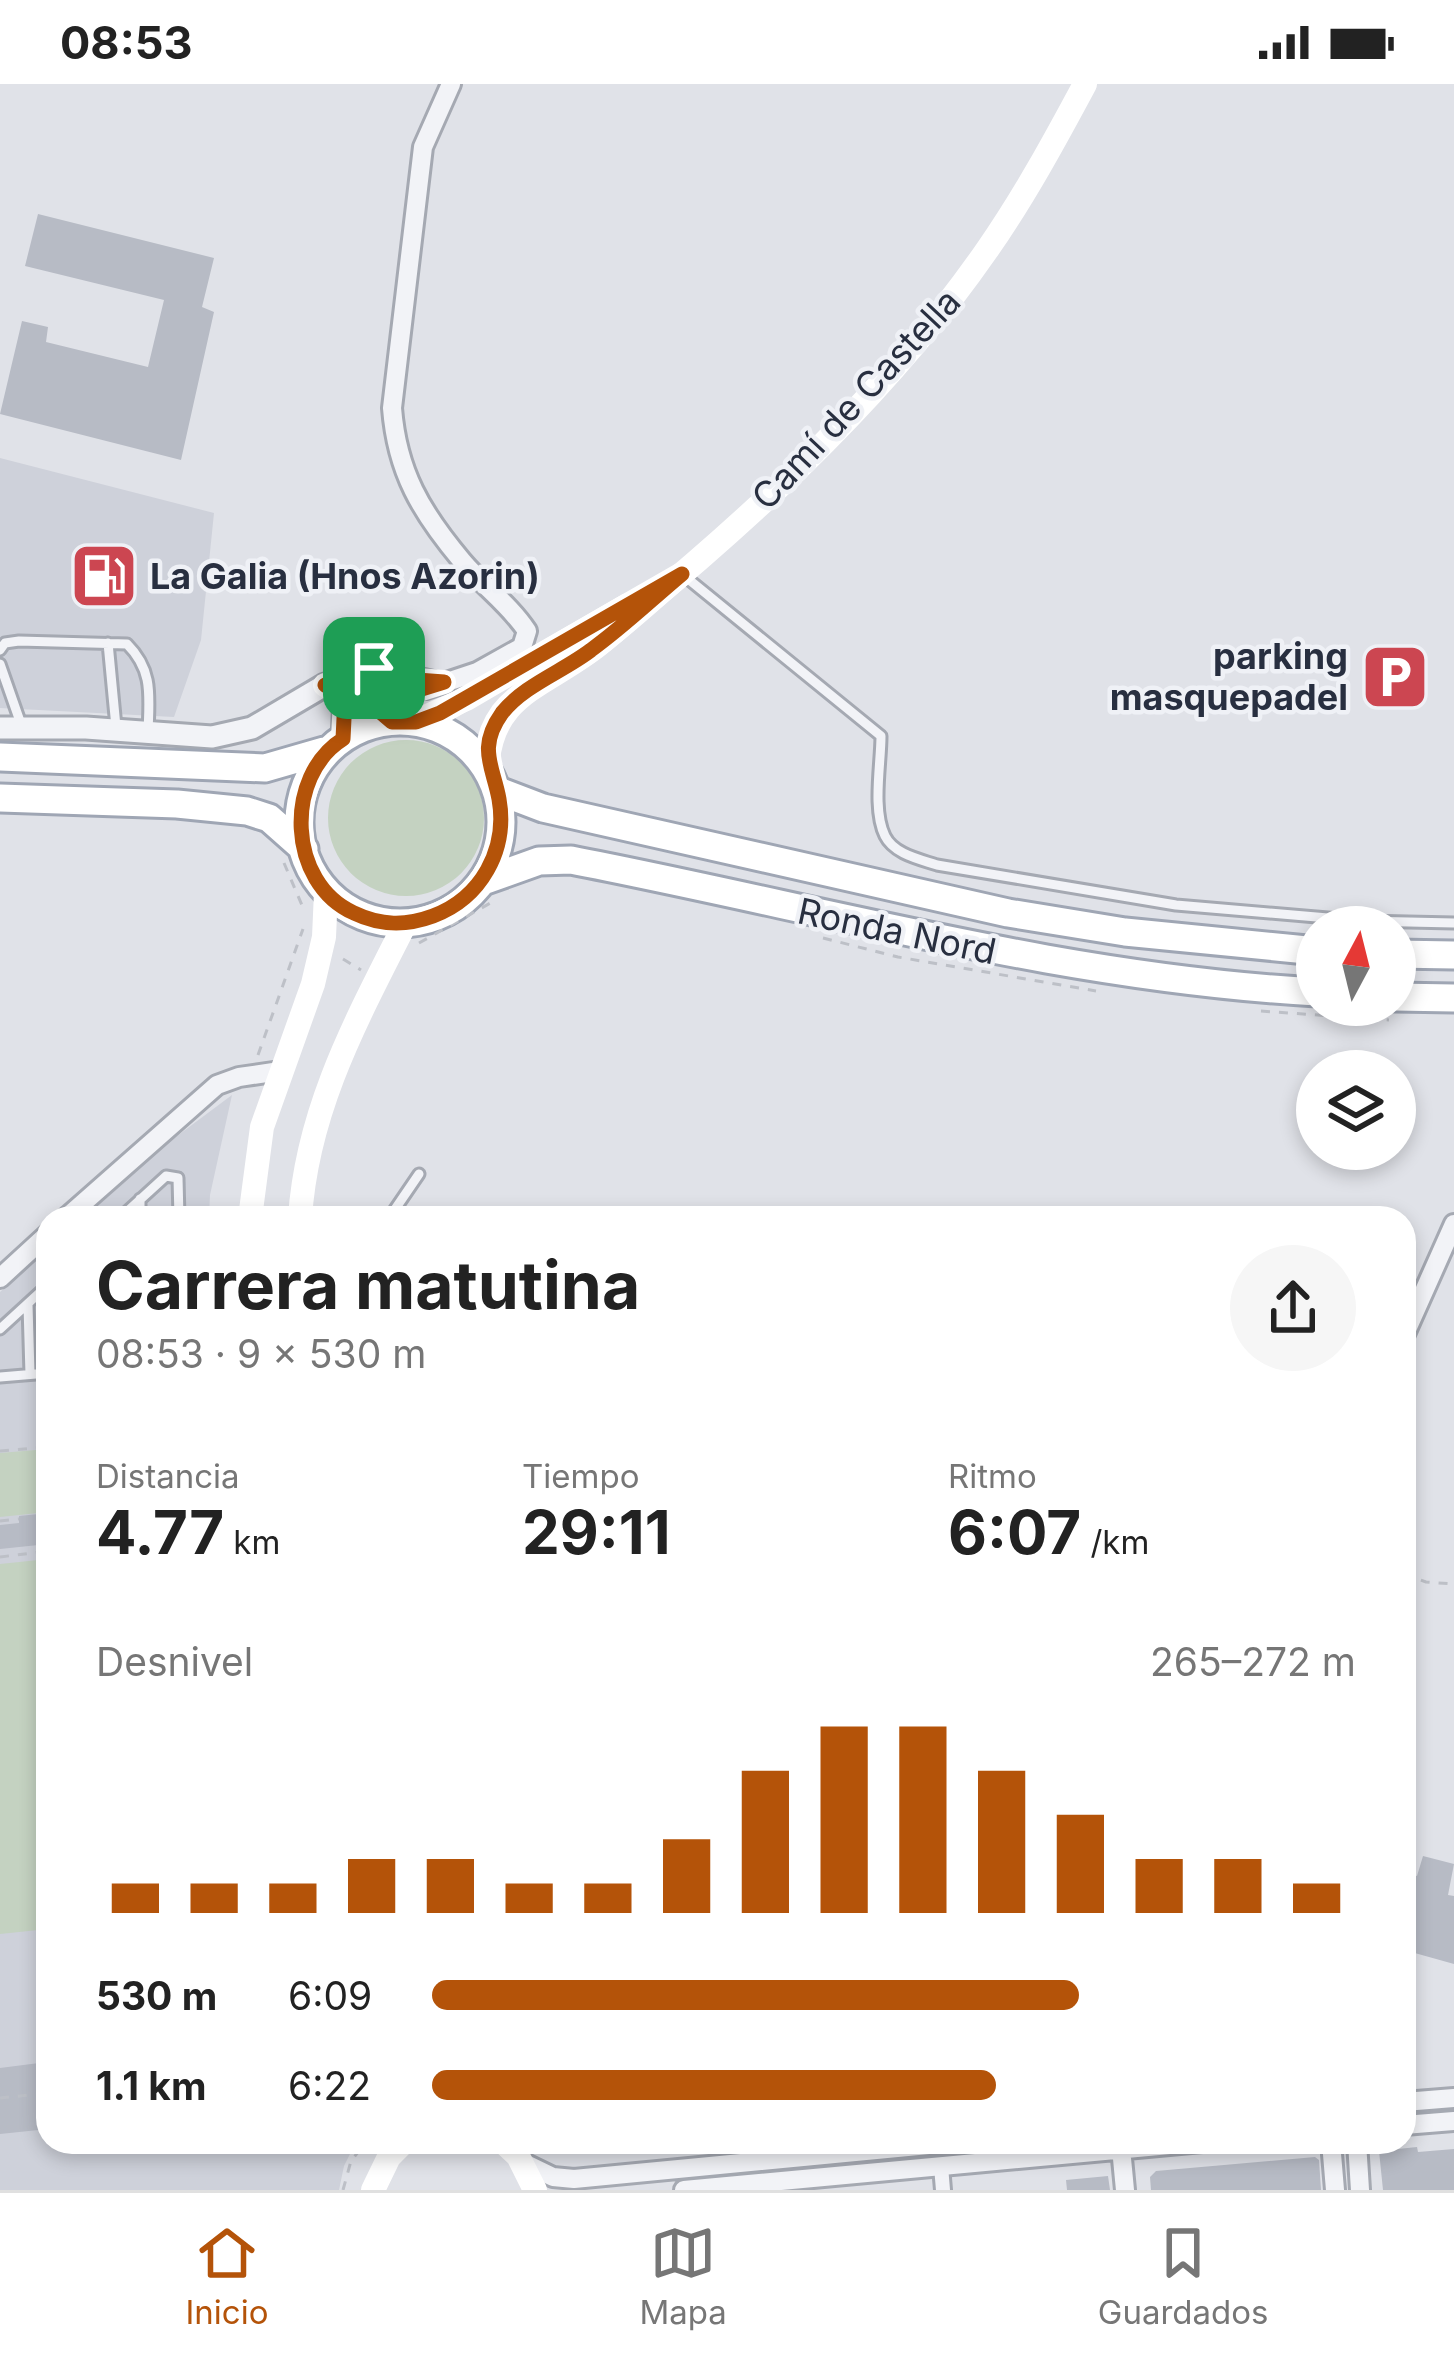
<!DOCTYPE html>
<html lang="es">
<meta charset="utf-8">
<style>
:root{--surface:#fff;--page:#f6f6f6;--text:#222;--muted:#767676;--line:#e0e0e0;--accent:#b45309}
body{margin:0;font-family:Inter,sans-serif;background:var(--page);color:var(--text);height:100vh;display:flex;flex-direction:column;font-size:45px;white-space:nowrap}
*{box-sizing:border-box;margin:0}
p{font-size:39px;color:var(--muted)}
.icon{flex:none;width:66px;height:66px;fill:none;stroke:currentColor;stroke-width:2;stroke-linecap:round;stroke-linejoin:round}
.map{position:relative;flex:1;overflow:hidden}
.drawer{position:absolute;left:36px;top:1122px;width:1380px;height:948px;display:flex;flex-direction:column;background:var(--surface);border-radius:36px;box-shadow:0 6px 18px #0003}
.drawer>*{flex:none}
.needle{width:78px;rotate:7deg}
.controls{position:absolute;left:1296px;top:822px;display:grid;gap:24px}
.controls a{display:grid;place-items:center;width:120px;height:120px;border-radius:50%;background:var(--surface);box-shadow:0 6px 18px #0003;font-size:60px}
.pin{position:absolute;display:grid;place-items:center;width:102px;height:102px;color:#fff;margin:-51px;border-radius:24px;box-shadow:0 6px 18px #0006}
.round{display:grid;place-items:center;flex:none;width:126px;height:126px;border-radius:63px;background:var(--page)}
.headline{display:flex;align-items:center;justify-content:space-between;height:204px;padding:0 60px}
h1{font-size:66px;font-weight:700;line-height:90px}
.metrics{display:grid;grid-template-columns:repeat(3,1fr);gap:18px;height:204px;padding:12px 60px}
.metrics div{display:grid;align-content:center}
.metrics b{font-size:60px;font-weight:700}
.metrics small{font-size:33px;font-weight:400}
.metrics p{font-size:33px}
.chart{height:336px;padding:24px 60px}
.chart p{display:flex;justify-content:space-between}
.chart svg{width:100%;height:216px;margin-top:12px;stroke:var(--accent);stroke-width:6}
ul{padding:0 60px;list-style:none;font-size:39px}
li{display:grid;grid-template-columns:192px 144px 1fr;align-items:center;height:90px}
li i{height:30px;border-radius:15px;background:var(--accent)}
.status{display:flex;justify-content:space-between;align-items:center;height:84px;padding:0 60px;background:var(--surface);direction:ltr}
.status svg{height:33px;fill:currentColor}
.tab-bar{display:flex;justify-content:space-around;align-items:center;height:168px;border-top:3px solid var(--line);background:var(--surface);font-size:33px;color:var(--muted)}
.tab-bar a{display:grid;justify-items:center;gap:6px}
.tab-bar .active{color:var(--accent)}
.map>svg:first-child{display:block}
</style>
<div class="status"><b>08:53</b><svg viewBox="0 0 49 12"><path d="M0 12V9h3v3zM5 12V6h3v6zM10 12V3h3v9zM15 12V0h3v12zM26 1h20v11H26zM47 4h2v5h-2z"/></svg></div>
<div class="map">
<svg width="1454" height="2106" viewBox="0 0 1454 2106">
<rect width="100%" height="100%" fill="#e0e2e8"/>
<path fill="#ced1da" d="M0,374L214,429L201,556L174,633L0,624Z
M232,1011L210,1111L209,1134H84L169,1058Z
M48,1165V2058H356L344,2082L339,2106H0V1208Z"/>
<path fill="#c4d2c1" d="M328 734a78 78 0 1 1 156 0a78 78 0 1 1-156 0Z
M48,1365V1428L0,1433V1369Z
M48,1475V1845L0,1850V1480Z"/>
<path fill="#b7bbc5" d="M38,130L214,174L202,223L214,228L181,376L0,330L22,237L48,243L46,258L148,283L164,216L25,182Z
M48,1429V1460L0,1465V1441L19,1439V1432Z
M1423,1772L1454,1780L1448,1811L1454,1812V1880L1404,1866V1788L1417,1792Z
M47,1978L48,2045L0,2050V1984Z
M1417,2063L1418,2068L1454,2065V2106H1383L1379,2067Z
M1315,2073L1319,2076L1321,2106H1151L1150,2093L1156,2087Z
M1108,2092L1110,2106H1067L1066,2096Z"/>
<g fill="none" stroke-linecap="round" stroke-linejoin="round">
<g stroke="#a5a9b2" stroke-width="15">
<path id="service" d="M682,490L881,652C881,680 872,726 885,752C894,770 919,775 937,781L1176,821L1363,837L1454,839
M108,559L116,643
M0,566L5,559L19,557L127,560C154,587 149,613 148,649
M0,580L22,643
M140,1115V1134
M120,1134L166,1092L178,1094L179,1134
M389,1134L419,1090
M28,1221L30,1290
M0,1245L48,1201
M0,1293L48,1289"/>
</g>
<g stroke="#a5a9b2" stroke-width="20">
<path id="pedestrian" d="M941,2082L943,2106"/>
</g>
<g stroke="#a5a9b2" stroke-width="24">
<path id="minor" d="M325,601L374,584L433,597
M371,619V609L376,602L426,605L477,588L522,563L527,547C509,520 483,502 462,477C421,428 397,388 392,324L423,63L451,0
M66,1134L217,1001L239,993L280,987
M0,1194L48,1150
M1404,1252L1454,1140
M1404,2018L1454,2014
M1404,2041L1454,2037
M1331,2058L1335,2106
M1357,2058L1360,2106
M1121,2064L1125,2106
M522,2078L553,2093L574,2095L960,2058
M684,2106L1202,2058"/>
</g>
<g stroke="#a5a9b2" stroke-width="27">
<path id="tertiary" d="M325,601C357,601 369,618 392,637
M326,601L345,614L343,654
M0,644H86L212,653L252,644L325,601"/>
</g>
<g stroke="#9fa6b4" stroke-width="33">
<path id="primary" d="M299 738a101 101 0 1 1 202 0a101 101 0 1 1-202 0Z
M0,673L265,684L324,667
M496,706L543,724L1008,829L1125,848L1317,867
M0,714L177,720L247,727L269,734L304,765
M483,797L539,777L571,776C819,824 1062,894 1317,908
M1395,870L1454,871
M1395,913L1454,914"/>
</g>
<path stroke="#bdc0c7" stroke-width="3" stroke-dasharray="9 9" stroke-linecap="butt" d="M284,779L304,826
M823,854L898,873L1096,907
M419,859L494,817
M343,875L361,886
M1261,927L1389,936
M258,971L303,845
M0,1367L48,1363
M0,1437L19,1435
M0,1473L48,1467
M1404,1490L1426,1498L1454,1500
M0,2014L48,2009
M343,2106L351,2077L366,2058"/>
<use href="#service" stroke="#f2f3f7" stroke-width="9"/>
<use href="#pedestrian" stroke="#f2f3f7" stroke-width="14"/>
<use href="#minor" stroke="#f2f3f7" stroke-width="18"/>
<use href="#tertiary" stroke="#f2f3f7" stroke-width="21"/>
<path stroke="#fff" stroke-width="24" d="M416,637L466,615L628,521
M487,685C491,613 538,605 589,568C606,556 622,541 638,527C766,421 892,303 987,166C1024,113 1055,56 1085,0
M250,1134L262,1043L313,900L324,853L326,808
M300,1134C307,1025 357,935 405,840
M503,2058L518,2072L535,2106
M373,2106L389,2073L404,2058"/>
<use href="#primary" stroke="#fff" stroke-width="27"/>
</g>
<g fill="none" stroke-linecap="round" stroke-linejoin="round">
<g stroke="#fff" stroke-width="24">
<path id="route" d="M682,490C652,515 623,543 591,566C564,587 524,601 502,629C477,664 493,682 499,715C508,766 481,814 433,832C406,842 381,842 354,829C287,799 284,692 343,655L345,614L325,601L374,584L417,596L444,598L415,607L376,602L371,609V620L392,638H416L440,629Z"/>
</g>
<use href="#route" stroke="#b45309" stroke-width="15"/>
</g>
<defs>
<g id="fuel-square" transform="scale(3.45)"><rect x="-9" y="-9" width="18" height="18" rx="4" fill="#cc4651" stroke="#eff1f6"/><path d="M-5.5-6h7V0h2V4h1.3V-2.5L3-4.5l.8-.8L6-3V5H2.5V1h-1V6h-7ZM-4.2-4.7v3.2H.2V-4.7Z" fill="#fff"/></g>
<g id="parking-square" transform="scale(3.45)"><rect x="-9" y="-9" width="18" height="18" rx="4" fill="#cc4651" stroke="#eff1f6"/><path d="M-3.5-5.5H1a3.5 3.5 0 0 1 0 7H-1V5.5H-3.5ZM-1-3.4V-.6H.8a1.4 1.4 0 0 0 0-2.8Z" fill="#fff"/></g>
</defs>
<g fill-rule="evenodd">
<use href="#fuel-square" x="104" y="492"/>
<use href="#parking-square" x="1395" y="593"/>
</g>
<g text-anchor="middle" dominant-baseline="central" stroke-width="9" stroke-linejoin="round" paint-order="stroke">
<g font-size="36" fill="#282f40" stroke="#eff1f6">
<text transform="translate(856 315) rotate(-47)">Camí de Castella</text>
<text transform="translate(897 847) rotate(12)">Ronda Nord</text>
</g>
<g font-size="36" font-weight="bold" fill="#282f40" stroke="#eff1f6" text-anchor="start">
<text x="150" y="492">La Galia (Hnos Azorin)</text>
<text x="1348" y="572" text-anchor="end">parking<tspan x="1348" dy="41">masquepadel</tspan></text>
</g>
</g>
</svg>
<div class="controls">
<a><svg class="needle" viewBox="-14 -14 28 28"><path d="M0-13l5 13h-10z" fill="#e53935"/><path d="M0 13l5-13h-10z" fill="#767676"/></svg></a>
<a><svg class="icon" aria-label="layers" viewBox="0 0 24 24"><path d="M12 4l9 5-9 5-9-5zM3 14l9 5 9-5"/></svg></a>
</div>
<div class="pin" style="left:374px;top:584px;background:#1e9e55"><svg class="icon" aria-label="arrive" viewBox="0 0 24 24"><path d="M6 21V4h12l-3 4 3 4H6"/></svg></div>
<section class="drawer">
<div class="headline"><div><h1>Carrera matutina</h1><p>08:53 · 9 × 530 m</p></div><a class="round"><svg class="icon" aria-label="share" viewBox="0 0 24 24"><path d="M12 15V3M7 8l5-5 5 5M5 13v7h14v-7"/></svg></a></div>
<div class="metrics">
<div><p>Distancia</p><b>4.77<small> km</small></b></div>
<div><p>Tiempo</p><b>29:11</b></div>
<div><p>Ritmo</p><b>6:07<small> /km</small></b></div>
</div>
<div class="chart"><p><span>Desnivel</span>265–272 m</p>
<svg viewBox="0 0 160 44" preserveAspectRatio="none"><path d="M5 44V38M15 44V38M25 44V38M35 44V33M45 44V33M55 44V38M65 44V38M75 44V29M85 44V15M95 44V6M105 44V6M115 44V15M125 44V24M135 44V33M145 44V33M155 44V38"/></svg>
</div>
<ul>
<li><b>530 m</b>6:09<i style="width:70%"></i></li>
<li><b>1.1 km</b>6:22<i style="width:61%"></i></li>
</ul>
</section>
</div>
<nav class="tab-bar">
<a class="active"><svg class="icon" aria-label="home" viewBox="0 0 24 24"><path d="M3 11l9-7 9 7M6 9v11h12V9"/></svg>Inicio</a>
<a><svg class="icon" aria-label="map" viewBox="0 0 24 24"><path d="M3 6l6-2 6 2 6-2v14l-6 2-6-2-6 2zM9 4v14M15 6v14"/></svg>Mapa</a>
<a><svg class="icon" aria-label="saved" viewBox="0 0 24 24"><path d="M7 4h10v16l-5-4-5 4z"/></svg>Guardados</a>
</nav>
